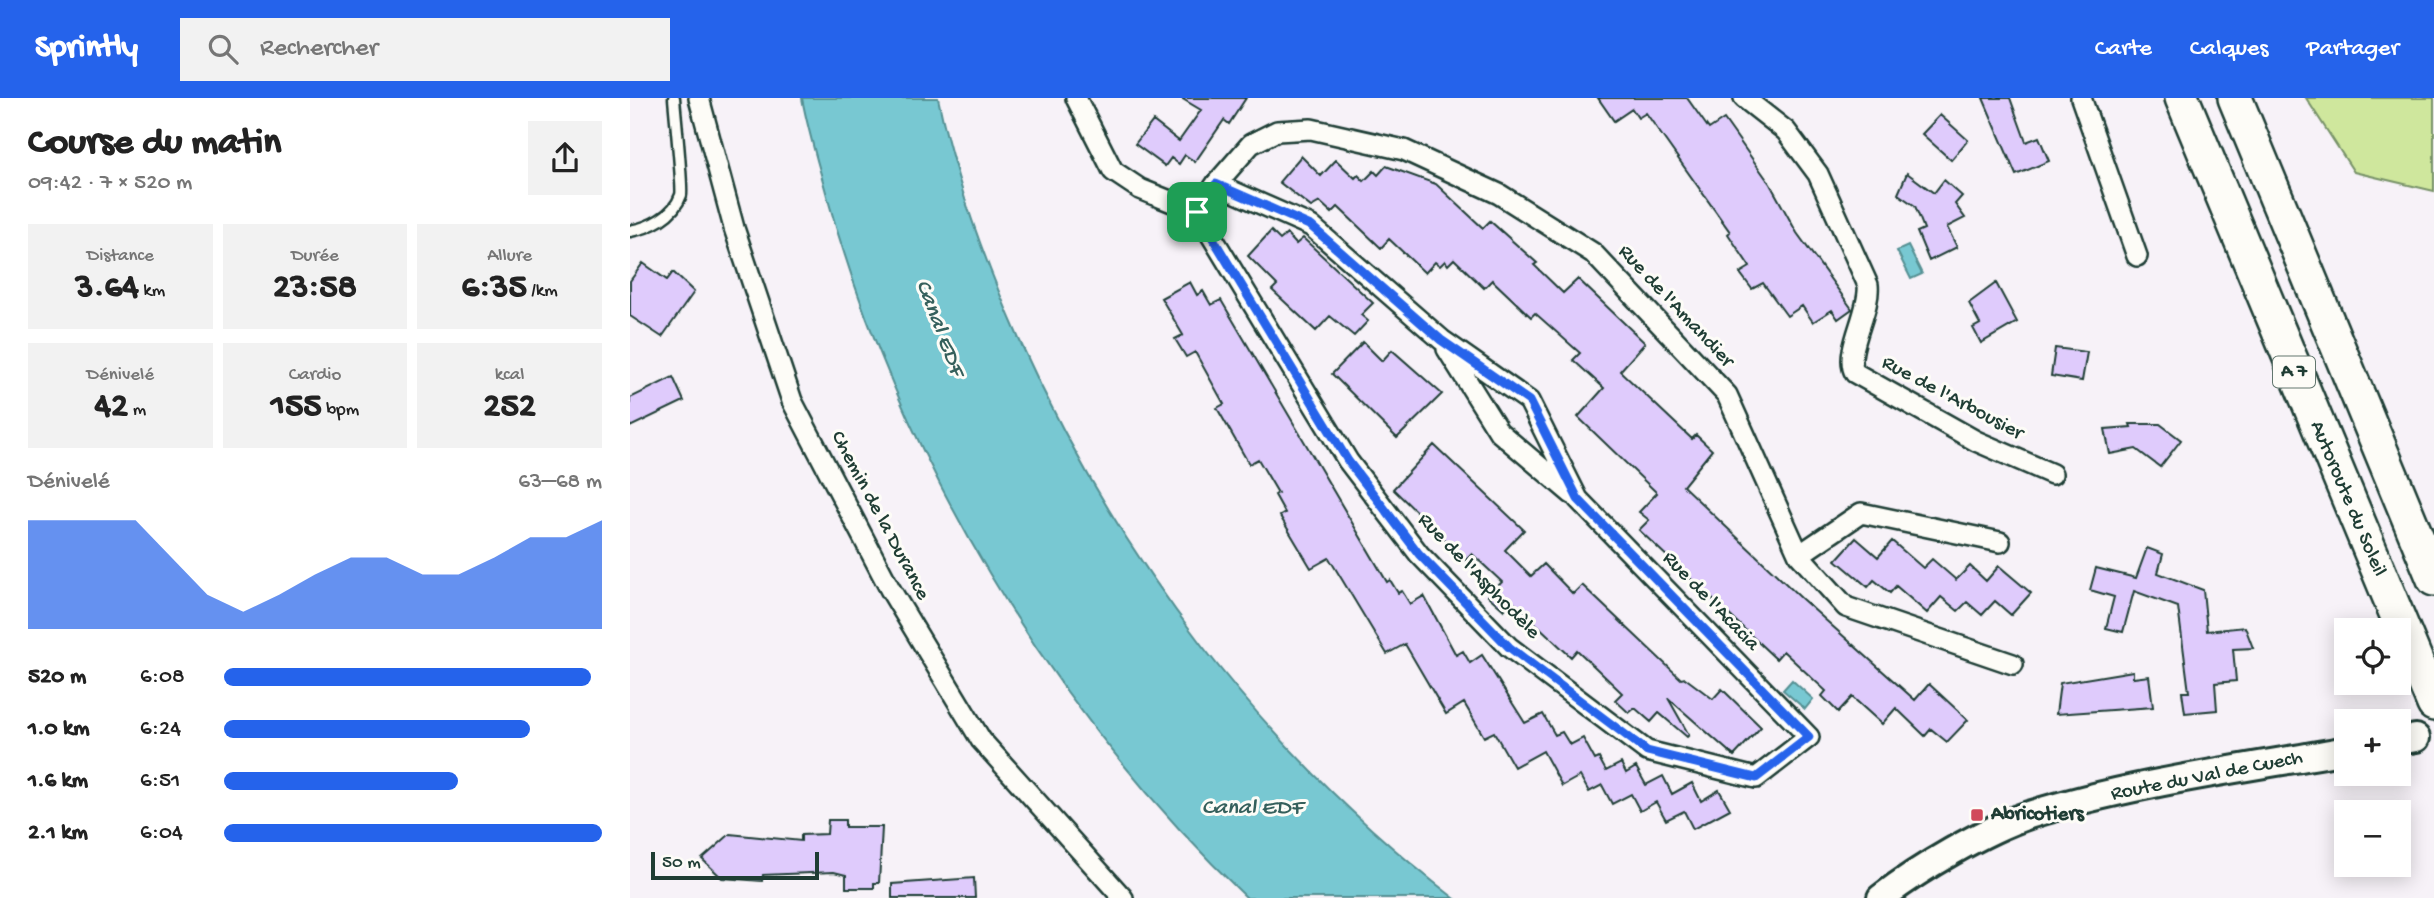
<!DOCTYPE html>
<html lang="fr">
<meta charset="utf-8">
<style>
:root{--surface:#fff;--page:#f2f2f2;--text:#222;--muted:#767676;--accent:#2563eb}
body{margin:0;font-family:"Gochi Hand",sans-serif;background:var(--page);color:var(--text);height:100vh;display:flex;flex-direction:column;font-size:26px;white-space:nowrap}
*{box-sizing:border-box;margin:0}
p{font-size:23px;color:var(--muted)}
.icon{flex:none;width:38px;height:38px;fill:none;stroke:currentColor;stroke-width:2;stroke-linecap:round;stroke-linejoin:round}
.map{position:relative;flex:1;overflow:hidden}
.panel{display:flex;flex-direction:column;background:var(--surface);width:630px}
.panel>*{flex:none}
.buttons{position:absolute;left:1704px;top:520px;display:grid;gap:14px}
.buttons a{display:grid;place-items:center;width:77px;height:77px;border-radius:0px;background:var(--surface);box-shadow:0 4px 18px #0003;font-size:35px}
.scale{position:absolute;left:21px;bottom:18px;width:168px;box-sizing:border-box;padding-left:7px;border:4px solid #1f3d34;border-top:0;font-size:19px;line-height:24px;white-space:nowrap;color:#1f3d34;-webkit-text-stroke:5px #fdfcf7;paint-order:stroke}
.pin{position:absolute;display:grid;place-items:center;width:60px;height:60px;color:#fff;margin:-30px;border-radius:14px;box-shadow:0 4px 10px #0006}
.round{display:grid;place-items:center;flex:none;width:74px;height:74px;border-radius:0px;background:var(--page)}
.headline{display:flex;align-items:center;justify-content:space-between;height:119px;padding:0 28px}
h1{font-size:38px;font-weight:700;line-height:52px}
.metrics{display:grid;grid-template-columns:repeat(3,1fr);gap:10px;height:119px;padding:7px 28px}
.metrics div{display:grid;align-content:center;border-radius:0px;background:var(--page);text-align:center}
.metrics b{font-size:35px;font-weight:700}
.metrics small{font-size:19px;font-weight:400}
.metrics p{font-size:19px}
.chart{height:196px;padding:14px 28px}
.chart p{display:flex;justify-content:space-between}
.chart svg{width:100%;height:126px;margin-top:7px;fill:var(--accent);opacity:.7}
ul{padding:0 28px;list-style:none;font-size:23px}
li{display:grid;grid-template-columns:112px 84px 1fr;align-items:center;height:52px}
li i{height:18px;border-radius:9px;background:var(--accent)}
header{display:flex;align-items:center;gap:42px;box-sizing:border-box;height:98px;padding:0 35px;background:var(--accent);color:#fff}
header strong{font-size:33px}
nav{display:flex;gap:38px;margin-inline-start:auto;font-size:24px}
.search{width:490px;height:63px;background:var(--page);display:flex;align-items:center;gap:18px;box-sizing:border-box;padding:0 24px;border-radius:0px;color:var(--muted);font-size:26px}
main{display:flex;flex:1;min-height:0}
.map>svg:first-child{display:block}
</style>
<header>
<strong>Sprintly</strong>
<div class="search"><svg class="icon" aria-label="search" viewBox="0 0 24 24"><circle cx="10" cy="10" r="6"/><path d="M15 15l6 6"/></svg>Rechercher</div>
<nav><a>Carte</a><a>Calques</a><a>Partager</a></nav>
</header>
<main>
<section class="panel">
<div class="headline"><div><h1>Course du matin</h1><p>09:42 · 7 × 520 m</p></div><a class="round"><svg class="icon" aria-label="share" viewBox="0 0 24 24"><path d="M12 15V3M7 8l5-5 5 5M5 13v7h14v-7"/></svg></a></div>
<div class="metrics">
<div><p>Distance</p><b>3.64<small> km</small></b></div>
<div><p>Durée</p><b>23:58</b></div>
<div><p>Allure</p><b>6:35<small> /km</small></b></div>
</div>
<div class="metrics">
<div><p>Dénivelé</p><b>42<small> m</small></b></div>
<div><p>Cardio</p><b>155<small> bpm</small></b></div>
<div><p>kcal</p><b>252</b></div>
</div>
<div class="chart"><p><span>Dénivelé</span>63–68 m</p>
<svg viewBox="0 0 160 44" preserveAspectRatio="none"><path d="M0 44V6L10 6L20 6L30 6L40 19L50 32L60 38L70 32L80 25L90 19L100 19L110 25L120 25L130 19L140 12L150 12L160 6V44z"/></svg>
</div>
<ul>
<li><b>520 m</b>6:08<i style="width:97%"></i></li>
<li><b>1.0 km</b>6:24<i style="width:81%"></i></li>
<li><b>1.6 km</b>6:51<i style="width:62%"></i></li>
<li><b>2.1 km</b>6:04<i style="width:100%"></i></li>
</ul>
</section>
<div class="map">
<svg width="1804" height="800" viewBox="0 0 1804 800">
<rect width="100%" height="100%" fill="#f7f2f8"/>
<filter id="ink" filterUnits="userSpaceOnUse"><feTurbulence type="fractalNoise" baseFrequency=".0143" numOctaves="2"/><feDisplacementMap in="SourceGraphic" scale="14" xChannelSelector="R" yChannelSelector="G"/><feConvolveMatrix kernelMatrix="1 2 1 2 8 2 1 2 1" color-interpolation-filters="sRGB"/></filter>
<g filter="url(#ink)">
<path fill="#cfe79d" stroke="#779268" stroke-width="2" d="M1676,0H1804V93L1724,74Z"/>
<path fill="#78c8d2" stroke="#549093" stroke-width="2" d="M172,0H308C325,83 355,164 389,241C487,459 634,654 824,800H617C419,611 270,361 197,98C188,65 178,33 172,0Z
M1278,148L1292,176L1281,181L1267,153Z
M1162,582L1183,601L1175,611L1153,592Z"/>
<path fill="#dfcbfc" stroke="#1f3d34" stroke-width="2" d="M551,0H616L599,26L594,22L565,64L555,57L549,66L541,60L535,68L505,46L523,23L549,43L571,12Z
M968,0H1057L1079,31L1094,21L1140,86L1167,135L1222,211L1208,221L1202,212L1183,224L1172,208L1157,218L1133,185L1122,191L1110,175L1120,169L1098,136L1100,134L1016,15L1008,20L1002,11L984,23Z
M1353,0H1380L1396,44L1409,39L1419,63L1386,77Z
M1310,17L1338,42L1321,62L1292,36Z
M671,58L691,78L706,62L725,80L728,77L734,83L744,73L748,77L756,68L806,86L853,130L860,123L907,165L904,167L933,195L948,181L1015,245L990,273L1062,341L1066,337L1082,352L1053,388L1172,501L1285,602L1299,586L1338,622L1317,644L1301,631L1295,638L1266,610L1252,626L1222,599L1208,614L1192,598L1196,593L1153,553L1146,561L1009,432L1019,422L1009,414L1027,395L948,319L974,290L943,262L950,255L905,215L901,219L862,182L854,190L824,161L818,167L815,163L810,168L805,164L795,175L759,141L751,150L708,109L702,115L690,104L681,109L649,84Z
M1277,75L1304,95L1314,82L1332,98L1325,106L1335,120L1317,129L1327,149L1299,163L1287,134L1294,131L1285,108L1268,96Z
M641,133L650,142L657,136L666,146L673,140L743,205L731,217L738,223L724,238L700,218L686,233L642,192L647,187L618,158Z
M13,165L37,182L43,174L64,194L32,239L0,218V183Z
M560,184L567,197L573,193L581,207L591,202L757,484L760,482L768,495L772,493L780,506L794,498L826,557L833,553L840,565L852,557L895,625L913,616L925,637L932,634L940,647L953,640L965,662L969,660L976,673L991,665L996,675L1006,669L1016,687L1033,678L1042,696L1062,685L1071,703L1089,692L1100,711L1063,731L1054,713L1036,722L1026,704L1010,713L1001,696L982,706L972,687L959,694L950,678L932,688L913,653L884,669L864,634L854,639L834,605L816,616L775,546L757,556L699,460L681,470L650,418L655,415L645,397L648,395L628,361L619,366L587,310L594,306L565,254L556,259L545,241L553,237L531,200Z
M1366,185L1387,224L1351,245L1343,230L1350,226L1339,205Z
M733,244L752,263L762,252L812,296L767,340L702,276Z
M1425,250L1457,254L1452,283L1421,278Z
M43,279L54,303L0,329V300Z
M1500,326H1530L1551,342L1530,369L1506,351L1480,356L1475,331L1501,329Z
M804,347L894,432L875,452L901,478L914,466L943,496L952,487L1051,581L1055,580L1083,601L1092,591L1131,629L1104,658L1038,600L1059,637L1057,639L1029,615L1021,624L1005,610L999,615L985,602L992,595L947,552L941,559L882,503L874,512L858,498L872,484L842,456L836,462L763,391Z
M1226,440L1248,459L1262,443L1293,470L1302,461L1326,482L1340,468L1356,483L1369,468L1401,495L1381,517L1365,503L1352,517L1337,504L1328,513L1311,499L1297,515L1266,488L1260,495L1244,482L1238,489L1206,462Z
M1517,450L1533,456L1528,475L1573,492L1577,533L1615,529L1623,550L1603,551L1606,583L1585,585L1587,612L1555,615L1552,594H1559L1548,509L1504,493L1493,534L1476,530L1484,499L1460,492L1466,470L1506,480Z
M1503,573V580L1519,578L1523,609L1426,616L1430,585Z
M198,722H215V729H252L249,785H244V790H216V777L204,774L133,777L132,783L92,780L72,761L100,736L171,743V737L197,736Z
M344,780L345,800H262V786Z"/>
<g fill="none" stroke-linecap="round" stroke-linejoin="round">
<g stroke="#1f3d34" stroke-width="15">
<path id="lane" d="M0,133C19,130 44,118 51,97C53,91 45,14 44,0"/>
</g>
<g stroke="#1f3d34" stroke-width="24">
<path id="street" d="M69,0L104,130L162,303L260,491L351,642L493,800
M446,0L483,73L510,91L567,114
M1114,0L1156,33L1188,76L1238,187C1241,213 1213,255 1225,275L1346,343L1422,376
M1451,0L1507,158
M567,114L718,363L789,456L879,549L1017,653L1126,680L1179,639L948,401L899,303L812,242L681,128L586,86
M567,114L586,86L621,46L647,33L681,31L774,52L869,96L963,155L1097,297L1169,457L1216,509L1383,566
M817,251L869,334L942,396
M1169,457L1231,415L1370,444"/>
</g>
<g stroke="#1f3d34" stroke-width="32">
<path id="secondary" d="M1769,643L1786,640
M1251,800C1288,771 1354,732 1399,717C1502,685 1611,671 1717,652"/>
</g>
<g stroke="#1f3d34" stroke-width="38">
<path id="highway" d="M1552,0L1804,606
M1605,0L1804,481"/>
</g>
<use href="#lane" stroke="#fdfcf7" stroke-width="10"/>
<use href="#street" stroke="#fdfcf7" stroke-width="19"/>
<use href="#secondary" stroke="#fdfcf7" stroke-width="26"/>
<use href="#highway" stroke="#fdfcf7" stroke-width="33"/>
</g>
</g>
<g fill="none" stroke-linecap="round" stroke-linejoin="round" filter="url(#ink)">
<g stroke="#fff" stroke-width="14">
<path id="route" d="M586,86L681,128L811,242L899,303L948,401L1179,639L1126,680L1017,653L879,549L789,456L718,363L567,114Z"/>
</g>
<use href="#route" stroke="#2563eb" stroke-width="9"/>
</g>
<rect fill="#d1495b" stroke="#fdfcf7" stroke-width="2.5" x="1340" y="710" width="14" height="14" rx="3.5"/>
<g text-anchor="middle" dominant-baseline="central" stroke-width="6" stroke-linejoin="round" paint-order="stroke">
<rect fill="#fdfcf7" stroke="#62766e" stroke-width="2" x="1643" y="258.5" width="42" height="31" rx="5"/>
<g font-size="19" font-weight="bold" fill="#1f3d34">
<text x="1664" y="274">A 7</text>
</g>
<g font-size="21" fill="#1f3d34" stroke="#fdfcf7">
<text transform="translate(1045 209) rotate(47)">Rue de l'Amandier</text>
<text transform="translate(1322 301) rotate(28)">Rue de l'Arbousier</text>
<text transform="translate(1717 401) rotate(67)">Autoroute du Soleil</text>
<text transform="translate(249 418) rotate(62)">Chemin de la Durance</text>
<text transform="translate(848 479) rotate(46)">Rue de l'Asphodèle</text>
<text transform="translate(1080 504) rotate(46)">Rue de l'Acacia</text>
<text transform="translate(1577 679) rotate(-11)">Route du Val de Cuech</text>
</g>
<g font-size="21" font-weight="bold" fill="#1f3d34" stroke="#fdfcf7" text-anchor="start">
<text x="1361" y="717">Abricotiers</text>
</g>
<g font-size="23" font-style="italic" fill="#35605c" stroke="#fdfcf7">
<text transform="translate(309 230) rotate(69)">Canal EDF</text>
<text x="622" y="710">Canal EDF</text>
</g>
</g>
</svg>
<div class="buttons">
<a><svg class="icon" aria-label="locate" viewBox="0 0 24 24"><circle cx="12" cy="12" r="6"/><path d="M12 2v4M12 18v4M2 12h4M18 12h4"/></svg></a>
<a>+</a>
<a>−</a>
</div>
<div class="scale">50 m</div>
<div class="pin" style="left:567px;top:114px;background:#1e9e55"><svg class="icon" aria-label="arrive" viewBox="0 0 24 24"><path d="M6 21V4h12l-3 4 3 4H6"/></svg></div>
</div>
</main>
